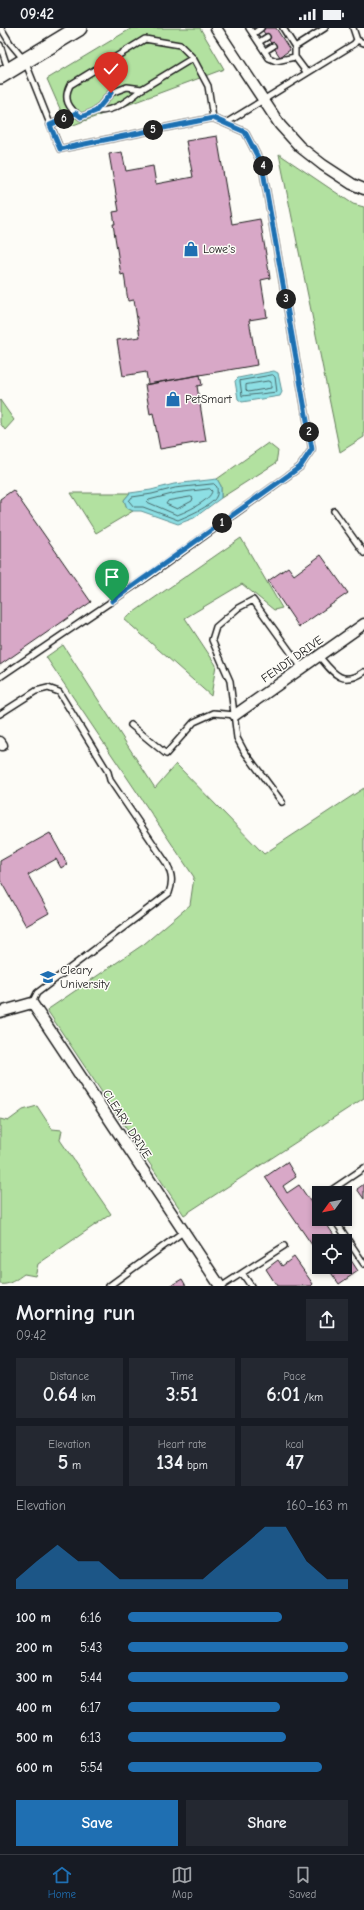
<!DOCTYPE html>
<meta charset="utf-8">
<style>
:root{--surface:#171b24;--page:#242831;--text:#f1f3f6;--muted:#9ea1a6;--line:#363941;--accent:#1f6fb2}
body{margin:0;font-family:"Comic Neue",sans-serif;background:var(--page);color:var(--text);height:100vh;display:flex;flex-direction:column;font-size:15px;white-space:nowrap}
*{box-sizing:border-box;margin:0}
p{font-size:13px;color:var(--muted)}
.icon{flex:none;width:22px;height:22px;fill:none;stroke:currentColor;stroke-width:2;stroke-linecap:round;stroke-linejoin:round}
.map{position:relative;height:1258px;overflow:hidden}
.sheet{display:flex;flex-direction:column;background:var(--surface);flex:1}
.sheet>*{flex:none}
.needle{width:26px;rotate:237deg}
.buttons{position:absolute;left:312px;top:1158px;display:grid;gap:8px}
.buttons a{display:grid;place-items:center;width:40px;height:40px;border-radius:0px;background:var(--surface);box-shadow:0 2px 6px #0003;font-size:20px}
.pin{position:absolute;display:grid;place-items:center;width:34px;height:34px;color:#fff;margin:-41px -17px;border-radius:50% 50% 50% 0;rotate:-45deg;box-shadow:0 0 4px #0007}
.pin .icon{rotate:45deg}
.km{position:absolute;width:20px;height:20px;margin:-10px;border-radius:50%;background:#222;color:#fff;font-size:11px;line-height:20px;text-align:center}
.round{display:grid;place-items:center;flex:none;width:42px;height:42px;border-radius:0px;background:var(--page)}
.headline{display:flex;align-items:center;justify-content:space-between;height:68px;padding:0 16px}
h1{font-size:22px;font-weight:800;line-height:30px}
.metrics{display:grid;grid-template-columns:repeat(3,1fr);gap:6px;height:68px;padding:4px 16px}
.metrics div{display:grid;align-content:center;border-radius:0px;background:var(--page);text-align:center}
.metrics b{font-size:20px;font-weight:800}
.metrics small{font-size:11px;font-weight:400}
.metrics p{font-size:11px}
.chart{height:112px;padding:8px 16px}
.chart p{display:flex;justify-content:space-between}
.chart svg{width:100%;height:72px;margin-top:4px;fill:var(--accent);opacity:.7}
.action{display:flex;gap:8px;margin-top:auto;padding:8px 16px}
.action a{flex:1;height:46px;border-radius:0px;background:var(--accent);color:#fff;font-size:16px;font-weight:800;line-height:46px;text-align:center}
.action a+a{background:var(--page);color:var(--text)}
ul{padding:0 16px;list-style:none;font-size:13px}
li{display:grid;grid-template-columns:64px 48px 1fr;align-items:center;height:30px}
li i{height:10px;border-radius:5px;background:var(--accent)}
.status{display:flex;justify-content:space-between;align-items:center;height:28px;padding:0 20px;background:var(--surface);direction:ltr}
.status svg{height:11px;fill:currentColor}
.dock{display:flex;justify-content:space-around;align-items:center;height:56px;border-top:1px solid var(--line);background:var(--surface);font-size:11px;color:var(--muted)}
.dock a{display:grid;justify-items:center;gap:2px}
.dock .active{color:var(--accent)}
.map>svg:first-child{display:block}
</style>
<div class="status"><b>09:42</b><svg viewBox="0 0 49 12"><path d="M0 12V9h3v3zM5 12V6h3v6zM10 12V3h3v9zM15 12V0h3v12zM26 1h20v11H26zM47 4h2v5h-2z"/></svg></div>
<div class="map">
<svg width="364" height="1258" viewBox="0 0 364 1258">
<rect width="100%" height="100%" fill="#fdfcf7"/>
<filter id="ink" filterUnits="userSpaceOnUse"><feTurbulence type="fractalNoise" baseFrequency=".025" numOctaves="2"/><feDisplacementMap in="SourceGraphic" scale="8" xChannelSelector="R" yChannelSelector="G"/><feConvolveMatrix kernelMatrix="1 2 1 2 8 2 1 2 1" color-interpolation-filters="sRGB"/></filter>
<g filter="url(#ink)">
<path fill="#b2e1a0" stroke="#677e5e" d="M132,0H200L224,41L68,99L47,51Z
M279,126L353,176L364,179V409L340,424Z
M0,372L14,392L5,402L0,395Z
M268,415L278,423L276,435L221,470V458L217,451Z
M71,465H130L124,472L127,480L133,483L96,505Z
M241,510L282,580L274,582L242,556L185,590L216,637L211,668L124,591Z
M63,617L155,760L176,736L264,826L364,760V1070L184,1187L47,982L144,916L190,877L194,849L46,629Z
M37,1078L52,1101L62,1102L60,1112L111,1186L38,1236L35,1248L24,1246C17,1251 8,1258 0,1256V1091L8,1093L23,1082Z"/>
<path fill="#8ddfe4" stroke="#609194" d="M274,343L278,345L282,364L280,368L242,374L238,371L235,353L238,350Z
M217,451L221,458V470L194,490L178,496L141,483H133L127,480L124,472L130,465L151,462L174,456Z"/>
<g fill="none" stroke-linecap="round" stroke-linejoin="round">
<path stroke="#496a6c" stroke-width="1" d="M273,347L275,349L277,364L242,368L240,353Z
M269,353L271,354V360L248,364L246,362V357Z
M214,456L217,459C217,462 218,466 216,469C212,478 187,488 178,492L143,479H134L129,473L132,469L152,466L175,460Z
M210,461L212,463C211,472 186,484 177,487L147,474L149,472L176,465Z
M191,469L193,470L192,473L177,481L166,476L168,473Z"/>
</g>
<path fill="#d8a8c7" stroke="#1c1c1c" d="M261,0H276L290,22L280,29Z
M217,108L232,196L260,191L270,250L261,252L267,289L249,292L257,337L148,356L146,344L123,348L117,312L140,309L134,272L128,273L124,246L121,247L113,196H115L113,184L119,183L109,126L122,124L126,143L153,138L156,156L193,149L186,113Z
M200,347L202,357L197,358L206,413L160,421L153,385L150,386L145,357Z
M13,462L91,574L0,637V471Z
M321,527L348,565L299,599L268,553L288,539L294,547Z
M50,805L67,836L61,840L56,831L28,847L49,885L26,898L0,852V833Z
M287,1134L296,1149L283,1158L287,1165L299,1157L319,1186V1191H323L338,1213H319V1227L265,1149Z
M364,1156V1171L357,1161Z
M345,1223L358,1243L339,1256L327,1239H345Z
M294,1229L313,1256L311,1258H277L266,1241L278,1232L282,1238Z
M182,1251L186,1258H170Z"/>
<g fill="none" stroke-linecap="round" stroke-linejoin="round">
<g stroke="#1c1c1c" stroke-width="8">
<path id="lane" d="M249,0L269,30L276,33L295,29
M283,0L295,19V29L307,45
M253,6L261,0
M357,12L364,15
M259,14L267,9
M0,17L8,41
M295,19L325,0
M265,23L273,18
M193,30L142,61L127,59L111,65L96,83L81,89C68,80 63,71 70,57L145,11L180,17L193,30L208,58L213,90
M96,83C114,84 129,72 142,61
M226,95L354,16L357,12L353,0
M50,97L76,85
M334,483L364,525
M319,628C333,645 342,659 364,644
M0,649L149,548L300,439L312,421L262,137L245,104L213,90L60,121L25,33L10,15L1,0
M0,686L36,663L48,660L59,664L108,744L110,752L167,836C172,847 173,854 169,865L37,965L32,975
M131,697L166,726L194,694L214,685L235,687
M282,774L244,723L237,710L230,653L212,612L216,599L238,580L253,572L302,640
M327,1165L364,1140
M334,1191L364,1236
M242,1245L251,1258
M109,1258L183,1204
M222,1258L284,1218"/>
</g>
<g stroke="#1c1c1c" stroke-width="13">
<path id="street" d="M216,0L280,97L300,119L323,137L352,156L364,161
M235,687L364,596
M0,714L2,717
M0,984L32,975L220,1258"/>
</g>
<g stroke="#1c1c1c" stroke-width="18">
<path id="secondary" d="M0,48L79,0"/>
</g>
<use href="#lane" stroke="#fdfcf7" stroke-width="5"/>
<use href="#street" stroke="#fdfcf7" stroke-width="10"/>
<use href="#secondary" stroke="#fdfcf7" stroke-width="15"/>
</g>
</g>
<g fill="none" stroke-linecap="round" stroke-linejoin="round" filter="url(#ink)">
<g stroke="#fff" stroke-width="8">
<path id="route" d="M111,65L96,83L81,89L76,85L50,97L60,121L213,90L245,104L262,137L312,421L300,439L112,573"/>
</g>
<use href="#route" stroke="#1f6fb2" stroke-width="5"/>
</g>
<defs>
<g id="shop-bare" transform="scale(1.2)"><path d="M-5-2.5h2.3a2.7 3.5 0 0 1 5.4 0H5L5.5 6h-11ZM-1.5-2.5h3a1.5 2.3 0 0 0-3 0Z" fill="#1f6fb2" stroke="#fdfcf7" stroke-width="2.5" paint-order="stroke"/></g>
<g id="school-bare" transform="scale(1.2)"><path d="M0-5L7-2L0 1L-7-2ZM-4 1L0 2.5L4 1V4Q0 6-4 4Z" fill="#1f6fb2" stroke="#fdfcf7" stroke-width="2.5" paint-order="stroke"/></g>
</defs>
<g fill-rule="evenodd">
<use href="#shop-bare" x="191" y="221"/>
<use href="#shop-bare" x="173" y="371"/>
<use href="#school-bare" x="48" y="949"/>
</g>
<g text-anchor="middle" dominant-baseline="central" stroke-width="3" stroke-linejoin="round" paint-order="stroke">
<g font-size="12" fill="#1c1c1c" stroke="#fdfcf7" text-anchor="start">
<text x="203" y="221">Lowe's</text>
<text x="185" y="371">PetSmart</text>
<text x="60" y="942">Cleary<tspan x="60" dy="14">University</tspan></text>
</g>
<g font-size="12" fill="#1c1c1c" stroke="#fdfcf7">
<text transform="translate(292 631) rotate(-35)">FENDT DRIVE</text>
<text transform="translate(127 1096) rotate(57)">CLEARY DRIVE</text>
</g>
</g>
</svg>
<div class="buttons">
<a><svg class="needle" viewBox="-14 -14 28 28"><path d="M0-13l5 13h-10z" fill="#e53935"/><path d="M0 13l5-13h-10z" fill="#9ea1a6"/></svg></a>
<a><svg class="icon" aria-label="locate" viewBox="0 0 24 24"><circle cx="12" cy="12" r="6"/><path d="M12 2v4M12 18v4M2 12h4M18 12h4"/></svg></a>
</div>
<div class="pin" style="left:112px;top:573px;background:#1e9e55"><svg class="icon" aria-label="arrive" viewBox="0 0 24 24"><path d="M6 21V4h12l-3 4 3 4H6"/></svg></div>
<div class="pin" style="left:111px;top:65px;background:#d93025"><svg class="icon" aria-label="check" viewBox="0 0 24 24"><path d="M5 12l5 5 9-10"/></svg></div>
<b class="km" style="left:222px;top:495px">1</b>
<b class="km" style="left:309px;top:404px">2</b>
<b class="km" style="left:286px;top:271px">3</b>
<b class="km" style="left:263px;top:138px">4</b>
<b class="km" style="left:153px;top:102px">5</b>
<b class="km" style="left:64px;top:91px">6</b>
</div>
<section class="sheet">
<div class="headline"><div><h1>Morning run</h1><p>09:42</p></div><a class="round"><svg class="icon" aria-label="share" viewBox="0 0 24 24"><path d="M12 15V3M7 8l5-5 5 5M5 13v7h14v-7"/></svg></a></div>
<div class="metrics">
<div><p>Distance</p><b>0.64<small> km</small></b></div>
<div><p>Time</p><b>3:51</b></div>
<div><p>Pace</p><b>6:01<small> /km</small></b></div>
</div>
<div class="metrics">
<div><p>Elevation</p><b>5<small> m</small></b></div>
<div><p>Heart rate</p><b>134<small> bpm</small></b></div>
<div><p>kcal</p><b>47</b></div>
</div>
<div class="chart"><p><span>Elevation</span>160–163 m</p>
<svg viewBox="0 0 160 44" preserveAspectRatio="none"><path d="M0 44V38L10 27L20 17L30 27L40 27L50 38L60 38L70 38L80 38L90 38L100 27L110 17L120 6L130 6L140 27L150 38L160 38V44z"/></svg>
</div>
<ul>
<li><b>100 m</b>6:16<i style="width:70%"></i></li>
<li><b>200 m</b>5:43<i style="width:100%"></i></li>
<li><b>300 m</b>5:44<i style="width:100%"></i></li>
<li><b>400 m</b>6:17<i style="width:69%"></i></li>
<li><b>500 m</b>6:13<i style="width:72%"></i></li>
<li><b>600 m</b>5:54<i style="width:88%"></i></li>
</ul>
<div class="action"><a>Save</a><a>Share</a></div>
</section>
<nav class="dock">
<a class="active"><svg class="icon" aria-label="home" viewBox="0 0 24 24"><path d="M3 11l9-7 9 7M6 9v11h12V9"/></svg>Home</a>
<a><svg class="icon" aria-label="map" viewBox="0 0 24 24"><path d="M3 6l6-2 6 2 6-2v14l-6 2-6-2-6 2zM9 4v14M15 6v14"/></svg>Map</a>
<a><svg class="icon" aria-label="saved" viewBox="0 0 24 24"><path d="M7 4h10v16l-5-4-5 4z"/></svg>Saved</a>
</nav>
